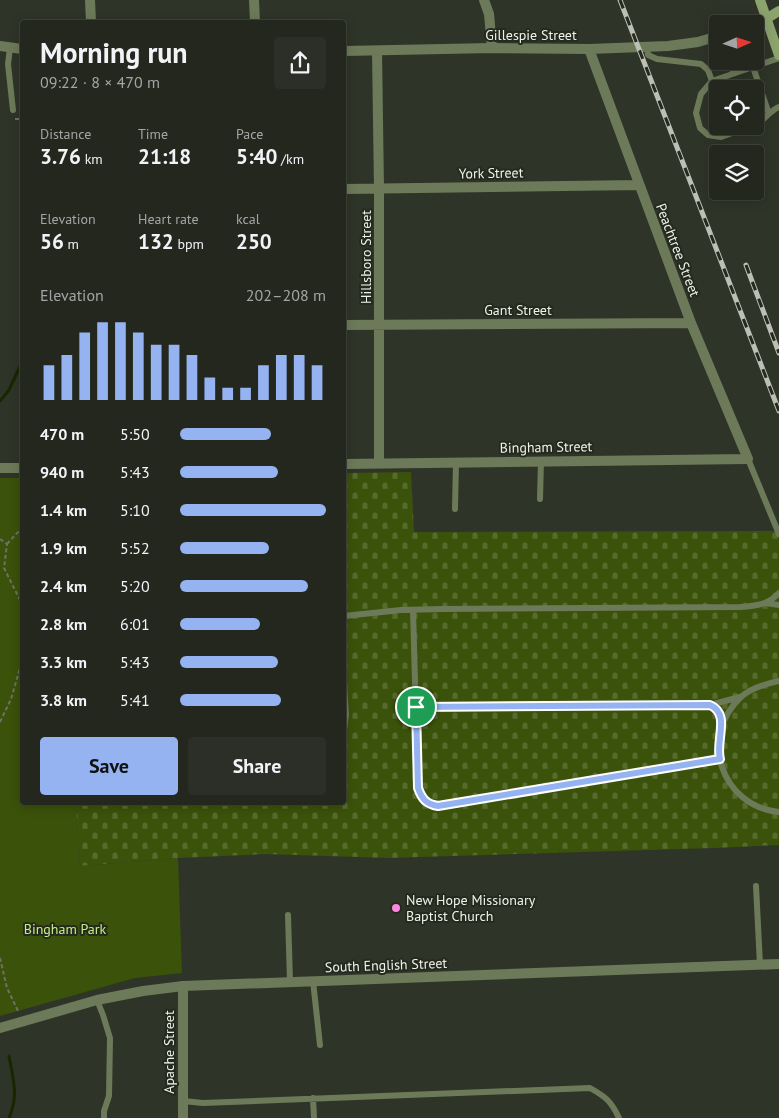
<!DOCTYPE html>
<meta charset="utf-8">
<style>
:root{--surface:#23271e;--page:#2b2f27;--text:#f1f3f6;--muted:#a3a5a4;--line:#40443c;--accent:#95b2f1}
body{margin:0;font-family:"PT Sans",sans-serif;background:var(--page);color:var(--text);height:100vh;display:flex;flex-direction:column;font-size:19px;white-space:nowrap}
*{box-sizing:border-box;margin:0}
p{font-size:16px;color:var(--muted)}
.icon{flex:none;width:28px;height:28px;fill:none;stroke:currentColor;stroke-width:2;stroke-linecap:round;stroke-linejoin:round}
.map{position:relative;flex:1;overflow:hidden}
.panel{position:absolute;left:20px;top:20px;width:326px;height:785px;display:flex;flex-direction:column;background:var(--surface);border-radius:5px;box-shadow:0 2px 12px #0003,0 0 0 1px var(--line)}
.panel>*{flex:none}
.needle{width:32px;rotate:87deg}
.buttons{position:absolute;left:709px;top:15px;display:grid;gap:10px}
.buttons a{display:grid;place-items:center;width:55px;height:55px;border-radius:5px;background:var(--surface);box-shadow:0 2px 12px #0003,0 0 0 1px var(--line);font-size:25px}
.pin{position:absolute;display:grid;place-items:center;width:42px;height:42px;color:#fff;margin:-21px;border:2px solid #fff;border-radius:50%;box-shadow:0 1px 5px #0007}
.round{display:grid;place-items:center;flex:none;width:52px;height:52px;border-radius:5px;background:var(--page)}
.head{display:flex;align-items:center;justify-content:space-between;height:85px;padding:0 20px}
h1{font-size:28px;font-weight:800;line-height:38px}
.figures{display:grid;grid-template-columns:repeat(3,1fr);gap:8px;height:85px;padding:5px 20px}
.figures div{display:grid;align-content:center}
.figures b{font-size:21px;font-weight:800}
.figures small{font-size:14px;font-weight:400}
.figures p{font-size:14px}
.chart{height:140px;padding:10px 20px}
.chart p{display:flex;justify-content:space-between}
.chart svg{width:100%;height:90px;margin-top:5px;stroke:var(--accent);stroke-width:6}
.button{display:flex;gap:10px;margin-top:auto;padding:10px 20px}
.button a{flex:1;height:58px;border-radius:5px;background:var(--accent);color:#111;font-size:20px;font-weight:800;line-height:58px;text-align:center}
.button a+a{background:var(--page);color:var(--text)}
ul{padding:0 20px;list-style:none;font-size:16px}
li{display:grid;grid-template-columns:80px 60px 1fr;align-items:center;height:38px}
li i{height:12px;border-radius:6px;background:var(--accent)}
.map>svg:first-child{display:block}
</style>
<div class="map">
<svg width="779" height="1118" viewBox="0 0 779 1118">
<defs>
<pattern id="cemetery-stones" width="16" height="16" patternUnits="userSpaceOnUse" patternTransform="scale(1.25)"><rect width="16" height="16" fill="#3b520a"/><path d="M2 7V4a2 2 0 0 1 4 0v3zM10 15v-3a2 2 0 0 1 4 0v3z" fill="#586b2e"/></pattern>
</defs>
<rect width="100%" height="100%" fill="#2f3428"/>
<path fill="#3b520a" d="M0,478H22V802L76,803L79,866L178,858L182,973L135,978L0,1016Z"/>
<path fill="url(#cemetery-stones)" d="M411,472L414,532L779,531V845L714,848L388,858L266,854L178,858L79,866L76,803L344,802V473Z"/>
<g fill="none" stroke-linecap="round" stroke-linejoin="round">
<path stroke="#192600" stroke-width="3" d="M0,401L9,390L22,362
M9,1118C19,1095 13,1079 9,1056"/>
<path stroke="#6d7167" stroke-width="2" stroke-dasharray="4 2.5" stroke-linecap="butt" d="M15,119H22
M0,539L7,544L4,568L22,604
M7,544L17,533L22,529
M0,722L11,699L22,661
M0,958L7,988L19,1013"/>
<path stroke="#6d7a59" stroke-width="6" d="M647,46L648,55L657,59L701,64L708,70L712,81
M10,48L8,64L13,110
M729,61L734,73
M753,67L769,114
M755,125C764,121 769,111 779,107
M752,126L721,137L708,135L700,128L696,113L701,94L712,81L779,58
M748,459L779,534
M540,499L541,461
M455,509L456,462
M766,603L779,605
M413,610L418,788C422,799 426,804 438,805L720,759
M344,616L401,610L443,609L740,607C755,606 768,605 779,593
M779,681C765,684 751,688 741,697C698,737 721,806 779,812
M344,685L346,715L344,728
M710,705L740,697
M416,707L710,705C719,709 721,717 722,726
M756,886L760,965
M288,915L290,982
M313,981L320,1045
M97,1000L103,1015L110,1038L109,1096L104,1111V1118
M313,1098L314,1118
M183,1101L203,1103L590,1088C606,1097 611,1101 619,1118"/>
<path stroke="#6d7a59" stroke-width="10" d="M90,0L91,22
M254,0L255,22
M484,0L489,14L492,48
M377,51L379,189V463
M344,189L639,185
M344,325L691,323
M344,464L748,459L691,323L589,49
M0,468H22
M183,986V1118"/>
<path stroke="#6d7a59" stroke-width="10" d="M754,24L766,19
M0,46L22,49
M344,51L492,48L589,49L668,46L698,42L718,36
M0,1028L97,1000L143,991L183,986L779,964"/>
<path stroke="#8da36e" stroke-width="10" d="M760,0L779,55
M766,19L779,11"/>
<g stroke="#bbbfb6" stroke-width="5">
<path id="rail" d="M620,0L779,411
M746,265L779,353"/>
</g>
<use href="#rail" stroke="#252a1e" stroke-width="3" stroke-dasharray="9" stroke-linecap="butt"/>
</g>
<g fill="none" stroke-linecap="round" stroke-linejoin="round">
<g stroke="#fff" stroke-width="10">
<path id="route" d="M710,705C731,714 715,741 720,759L438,806C426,804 422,799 418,788L416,707Z"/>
</g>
<use href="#route" stroke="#95b2f1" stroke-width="6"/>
</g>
<circle fill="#fd86e2" stroke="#252a1e" stroke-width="2" cx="396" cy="908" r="5"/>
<g text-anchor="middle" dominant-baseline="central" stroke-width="4" stroke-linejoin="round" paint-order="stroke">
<g font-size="14" fill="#eff2ea" stroke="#252a1e">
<text x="531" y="35">Gillespie Street</text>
<text transform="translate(491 173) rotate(-1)">York Street</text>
<text transform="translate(678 250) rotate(69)">Peachtree Street</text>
<text transform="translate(366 257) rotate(-90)">Hillsboro Street</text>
<text x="518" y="310">Gant Street</text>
<text transform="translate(546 447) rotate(-1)">Bingham Street</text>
<text transform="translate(386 965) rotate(-2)">South English Street</text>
<text transform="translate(169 1052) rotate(-90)">Apache Street</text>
</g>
<g font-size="14" fill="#eff2ea" stroke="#252a1e" text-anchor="start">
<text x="406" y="900">New Hope Missionary<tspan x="406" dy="16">Baptist Church</tspan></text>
</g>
<g font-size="14" fill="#c5ef81" stroke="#252a1e">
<text x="65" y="929">Bingham Park</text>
</g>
</g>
</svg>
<div class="buttons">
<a><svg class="needle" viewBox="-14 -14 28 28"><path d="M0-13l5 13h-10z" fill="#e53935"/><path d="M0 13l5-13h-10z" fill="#a3a5a4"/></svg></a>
<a><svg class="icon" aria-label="locate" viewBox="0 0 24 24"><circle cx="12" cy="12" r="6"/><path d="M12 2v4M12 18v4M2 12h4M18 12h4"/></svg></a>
<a><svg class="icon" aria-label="layers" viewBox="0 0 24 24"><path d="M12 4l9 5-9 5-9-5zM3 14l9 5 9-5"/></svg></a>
</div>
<div class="pin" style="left:416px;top:707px;background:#1e9e55"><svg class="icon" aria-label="arrive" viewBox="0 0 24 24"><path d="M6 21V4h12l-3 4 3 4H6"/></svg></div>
<section class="panel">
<div class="head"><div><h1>Morning run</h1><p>09:22 · 8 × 470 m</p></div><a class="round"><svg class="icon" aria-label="share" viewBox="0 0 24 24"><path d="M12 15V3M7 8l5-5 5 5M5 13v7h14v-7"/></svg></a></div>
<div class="figures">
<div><p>Distance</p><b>3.76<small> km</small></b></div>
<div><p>Time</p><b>21:18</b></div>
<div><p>Pace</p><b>5:40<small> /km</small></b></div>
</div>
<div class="figures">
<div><p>Elevation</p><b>56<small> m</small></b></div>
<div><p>Heart rate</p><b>132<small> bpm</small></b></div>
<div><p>kcal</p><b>250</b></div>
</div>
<div class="chart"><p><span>Elevation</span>202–208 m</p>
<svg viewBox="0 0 160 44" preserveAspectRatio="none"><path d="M5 44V27M15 44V22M25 44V11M35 44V6M45 44V6M55 44V11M65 44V17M75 44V17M85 44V22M95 44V33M105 44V38M115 44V38M125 44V27M135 44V22M145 44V22M155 44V27"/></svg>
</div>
<ul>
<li><b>470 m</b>5:50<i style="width:62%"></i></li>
<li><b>940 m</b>5:43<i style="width:67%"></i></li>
<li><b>1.4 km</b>5:10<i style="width:100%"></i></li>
<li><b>1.9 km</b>5:52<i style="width:61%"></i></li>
<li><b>2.4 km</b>5:20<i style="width:88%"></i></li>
<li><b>2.8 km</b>6:01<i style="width:55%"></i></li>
<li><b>3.3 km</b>5:43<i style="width:67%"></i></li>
<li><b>3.8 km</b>5:41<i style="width:69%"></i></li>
</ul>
<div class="button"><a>Save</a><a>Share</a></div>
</section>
</div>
